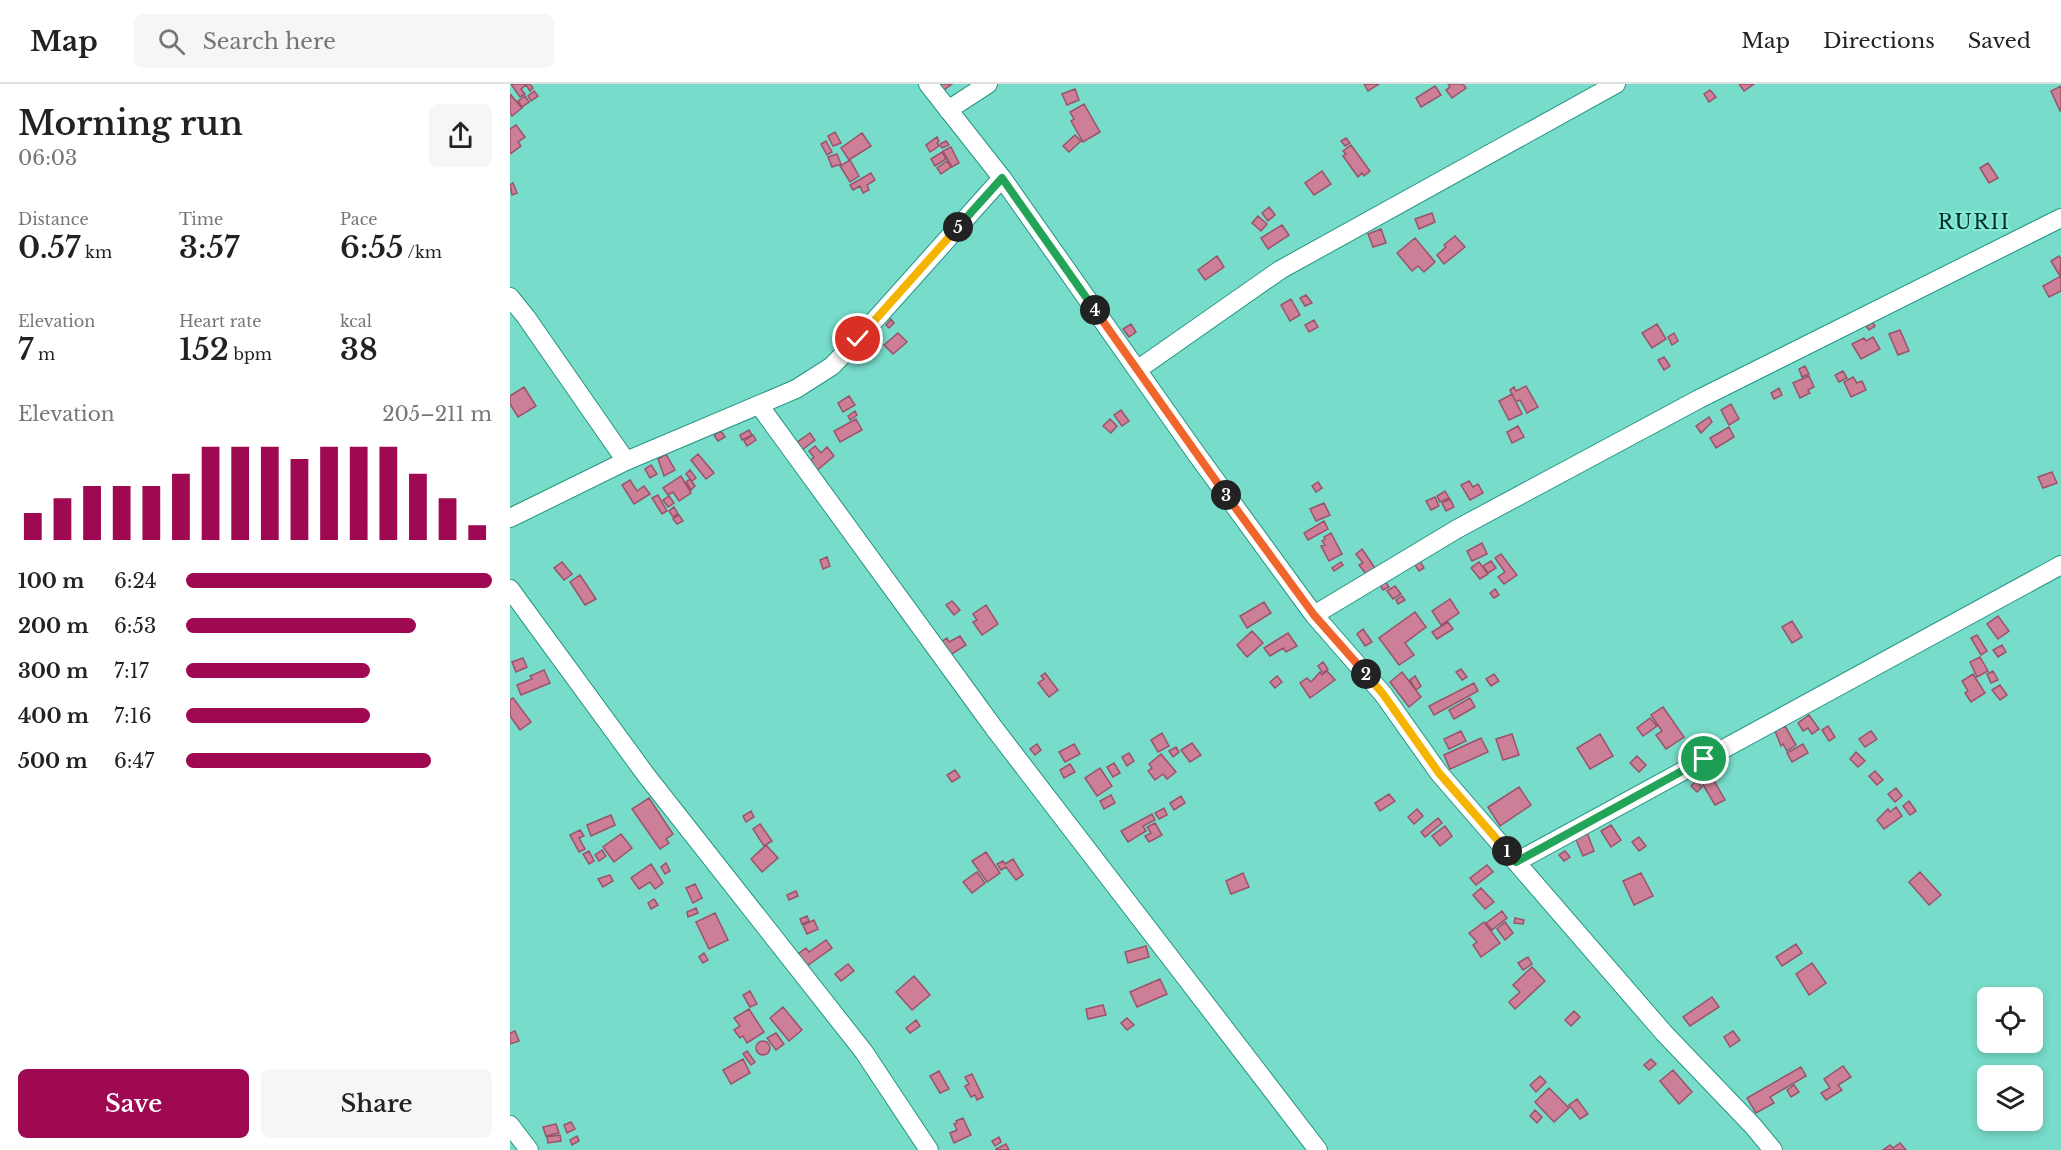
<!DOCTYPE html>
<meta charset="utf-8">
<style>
:root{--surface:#fff;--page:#f6f6f6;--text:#222;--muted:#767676;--line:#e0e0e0;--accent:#9e0952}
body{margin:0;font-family:"Libre Baskerville",serif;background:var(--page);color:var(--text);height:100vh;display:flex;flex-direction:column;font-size:22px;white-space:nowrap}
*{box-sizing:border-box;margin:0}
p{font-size:20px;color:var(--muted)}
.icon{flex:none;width:33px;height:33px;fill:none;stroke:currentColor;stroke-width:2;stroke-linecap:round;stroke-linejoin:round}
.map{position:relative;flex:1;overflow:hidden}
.side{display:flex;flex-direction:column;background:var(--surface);width:510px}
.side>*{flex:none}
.controls{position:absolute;left:1467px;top:903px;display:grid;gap:12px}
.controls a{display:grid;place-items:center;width:66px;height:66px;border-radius:9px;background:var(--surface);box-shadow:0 3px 9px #0003;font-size:30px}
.pin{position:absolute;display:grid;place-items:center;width:51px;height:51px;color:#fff;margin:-26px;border:3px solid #fff;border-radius:50%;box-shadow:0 2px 6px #0007}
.km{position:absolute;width:30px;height:30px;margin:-15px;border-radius:50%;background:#222;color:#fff;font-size:16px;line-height:30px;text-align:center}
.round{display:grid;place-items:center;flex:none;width:63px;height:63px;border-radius:9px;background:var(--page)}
.overview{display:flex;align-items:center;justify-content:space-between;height:102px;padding:0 18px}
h1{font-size:33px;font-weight:600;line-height:45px}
.figures{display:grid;grid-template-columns:repeat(3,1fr);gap:9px;height:102px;padding:6px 18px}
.figures div{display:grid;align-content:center}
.figures b{font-size:30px;font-weight:600}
.figures small{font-size:16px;font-weight:400}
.figures p{font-size:16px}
.chart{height:168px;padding:12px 18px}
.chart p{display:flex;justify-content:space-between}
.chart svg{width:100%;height:108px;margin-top:6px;stroke:var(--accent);stroke-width:6}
.action{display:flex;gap:12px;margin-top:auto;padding:12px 18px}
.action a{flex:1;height:69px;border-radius:9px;background:var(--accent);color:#fff;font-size:24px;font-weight:600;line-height:69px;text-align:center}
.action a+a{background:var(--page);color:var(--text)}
ul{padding:0 18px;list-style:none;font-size:20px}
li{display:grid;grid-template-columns:96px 72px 1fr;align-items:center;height:45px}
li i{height:15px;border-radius:8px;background:var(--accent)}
header{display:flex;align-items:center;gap:36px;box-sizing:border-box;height:84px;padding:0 30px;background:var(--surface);border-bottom:2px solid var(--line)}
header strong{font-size:28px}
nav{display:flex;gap:33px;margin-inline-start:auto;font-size:21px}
.search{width:420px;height:54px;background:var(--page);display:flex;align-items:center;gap:15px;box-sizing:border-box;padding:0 21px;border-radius:9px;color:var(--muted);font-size:22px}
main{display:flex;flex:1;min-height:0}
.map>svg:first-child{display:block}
</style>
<header>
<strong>Map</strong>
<div class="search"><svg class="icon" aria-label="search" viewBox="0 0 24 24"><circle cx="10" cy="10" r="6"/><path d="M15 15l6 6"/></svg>Search here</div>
<nav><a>Map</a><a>Directions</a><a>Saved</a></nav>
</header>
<main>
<section class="side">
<div class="overview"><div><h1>Morning run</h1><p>06:03</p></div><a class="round"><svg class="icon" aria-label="share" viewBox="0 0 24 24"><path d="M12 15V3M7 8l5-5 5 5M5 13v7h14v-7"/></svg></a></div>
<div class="figures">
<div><p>Distance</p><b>0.57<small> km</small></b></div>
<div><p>Time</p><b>3:57</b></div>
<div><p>Pace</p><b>6:55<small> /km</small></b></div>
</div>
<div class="figures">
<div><p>Elevation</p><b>7<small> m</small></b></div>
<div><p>Heart rate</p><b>152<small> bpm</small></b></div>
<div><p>kcal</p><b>38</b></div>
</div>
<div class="chart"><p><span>Elevation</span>205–211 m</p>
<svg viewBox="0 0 160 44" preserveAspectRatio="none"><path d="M5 44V33M15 44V27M25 44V22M35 44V22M45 44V22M55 44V17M65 44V6M75 44V6M85 44V6M95 44V11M105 44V6M115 44V6M125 44V6M135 44V17M145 44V27M155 44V38"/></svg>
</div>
<ul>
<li><b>100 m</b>6:24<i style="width:100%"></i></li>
<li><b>200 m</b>6:53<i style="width:75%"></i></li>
<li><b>300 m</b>7:17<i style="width:60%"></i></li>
<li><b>400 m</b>7:16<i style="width:60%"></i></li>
<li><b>500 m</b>6:47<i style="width:80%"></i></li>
</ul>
<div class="action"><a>Save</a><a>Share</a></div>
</section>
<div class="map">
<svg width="1551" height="1066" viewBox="0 0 1551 1066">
<rect width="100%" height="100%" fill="#77dcca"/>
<path fill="#cc7f96" stroke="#9b526a" stroke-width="1.5" d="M1,0H20L23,4L20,7L16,1L11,5L15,10L10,13Z
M429,0H442L434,6Z
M854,0H869L858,7Z
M938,0H953L956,4L942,14L936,6L940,3Z
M1229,0H1244L1234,7Z
M925,2L931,11L911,23L906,14Z
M1551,2V26L1550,27L1541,7Z
M565,5L569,16L557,21L552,10Z
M1200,6L1206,13L1199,18L1194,10Z
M24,7L28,12L21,17L18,12Z
M0,10L12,24L2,32L0,29Z
M15,12L19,18L12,23L8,17Z
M574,20L590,48L573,58L561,37L564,35L560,28Z
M6,41L15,53L8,58L11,62L0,70V45Z
M325,48L331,59L323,62L318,52Z
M352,49L361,62L339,76L331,64Z
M565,51L571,57L559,68L553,62Z
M427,53L429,57L427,59L429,62L420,68L416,61Z
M836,54L840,59L835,62L831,57Z
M316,57L322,68L317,71L311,60Z
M436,57L439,61L432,64L430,60Z
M841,61L860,87L854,92L852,89L848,93L833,72L836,70L833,67Z
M441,63L449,79L442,83L433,67Z
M432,68L436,75L425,82L421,75Z
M327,70L331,80L322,83L318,73Z
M340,76L349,92L340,98L330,82Z
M437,77L441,83L431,90L427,84Z
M1478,79L1488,94L1479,99L1470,84Z
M812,87L821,100L804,111L795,99Z
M361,89L365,96L357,101L359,106L353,109L350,102L343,106L340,101Z
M3,99L7,109L2,111L0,101Z
M759,123L765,131L758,137L752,129Z
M922,129L925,138L909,145L905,135Z
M748,132L757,140L751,147L742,139Z
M772,141L779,151L758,165L751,154Z
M871,145L876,159L863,163L858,150Z
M945,152L955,163L934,180L927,171L936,163L934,161Z
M905,154L925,178L914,188L908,182L902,187L887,169Z
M707,172L714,183L695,196L688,186Z
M1549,172L1551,175L1550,192L1541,177Z
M1551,192V207L1539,213L1533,202Z
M796,211L802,219L795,222L790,214Z
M781,215L790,231L780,237L771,221Z
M1358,232L1365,242L1359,246L1352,236Z
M381,235L384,239L379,244L376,241Z
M804,236L808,243L799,248L795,241Z
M621,240L626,248L619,253L613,245Z
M1147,240L1156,255L1142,264L1132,249Z
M1390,246L1399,267L1388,271L1379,250Z
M388,249L397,258L383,270L374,261Z
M1164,249L1168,257L1162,261L1158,253Z
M1363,253L1370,265L1351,275L1342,260L1354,254L1356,257Z
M1154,273L1160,282L1154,286L1148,276Z
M1295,282L1299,290L1292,293L1289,285Z
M1333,287L1337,294L1329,298L1325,291Z
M1299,292L1304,303L1298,306L1300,309L1290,314L1283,299Z
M1343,293L1347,299L1352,297L1356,306L1341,313L1334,298Z
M1016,302L1028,323L1017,329L1010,316L1006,318L1000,306L1004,303L1006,307Z
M14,303L26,322L8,333L0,320V312Z
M1269,304L1272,311L1264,315L1261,309Z
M1002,310L1012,330L999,336L989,317Z
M339,312L345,321L333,328L328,319Z
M1221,320L1229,335L1219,341L1211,326Z
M611,326L619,337L612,342L604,331Z
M345,327L347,331L340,336L338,332Z
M1199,333L1202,338L1191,349L1186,342Z
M346,335L352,346L330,358L324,347Z
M600,335L607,342L601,349L593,342Z
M1008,342L1014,353L1002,359L997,348Z
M1219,343L1224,353L1206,364L1200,354Z
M239,346L242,351L232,356L230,351Z
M211,347L215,353L208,357L204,351Z
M300,349L305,356L292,366L286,359Z
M243,351L246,356L237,362L234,357Z
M305,362L311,369L317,363L324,372L304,389L299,378L304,373L299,367Z
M156,370L165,386L154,392L148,375Z
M188,370L204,389L196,395L181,376Z
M141,381L147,390L140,394L135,385Z
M180,386L186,394L182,397L176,390Z
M1542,388L1547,399L1533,404L1528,393Z
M171,392L181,409L169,417L163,408L158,411L153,404Z
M180,395L185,402L181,406L176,398Z
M120,396L127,407L134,402L140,410L124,420L112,401Z
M959,397L963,403L968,400L973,409L960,416L951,401Z
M808,398L812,404L806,408L802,402Z
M935,407L939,414L930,418L927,412Z
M148,411L157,427L152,430L142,414Z
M159,412L164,419L158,423L153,416Z
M925,413L929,422L921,426L916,417Z
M940,415L944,423L936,427L932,419Z
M814,419L820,431L806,437L800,425Z
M164,423L168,430L163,433L159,427Z
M169,431L173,437L167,440L163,435Z
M814,437L818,445L798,456L794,449Z
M821,449L832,470L819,477L811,462L815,461L812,457L815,455L814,453Z
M972,459L977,470L962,477L957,467Z
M852,465L865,484L856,490L849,481L853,479L846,470Z
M991,470L1007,491L994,500L988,493L995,488L985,474Z
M317,473L320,482L313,485L310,476Z
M910,477L914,484L909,487L905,481Z
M981,477L986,484L978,489L973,482Z
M52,478L62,490L54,496L44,484Z
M831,478L833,481L824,487L822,484Z
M969,478L978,490L970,495L961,484Z
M70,491L86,515L75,521L60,498Z
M875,497L879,503L873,506L870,501Z
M885,502L891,510L883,515L877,507Z
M985,505L989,511L984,514L980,509Z
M892,512L895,516L888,520L886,516Z
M940,515L949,529L931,541L922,527Z
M442,517L450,526L444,531L436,521Z
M754,518L761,529L737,544L730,532Z
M476,521L488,540L472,551L463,538L467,536L463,530Z
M905,528L916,543L895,559L904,571L889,581L869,554Z
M1488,532L1499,547L1488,555L1477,540Z
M1282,537L1292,553L1282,559L1272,543Z
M938,538L943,545L927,555L922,548Z
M853,545L862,558L855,562L847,550Z
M742,547L753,559L737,573L727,561Z
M778,549L787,562L776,568L773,564L760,572L754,564Z
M1467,551L1477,567L1471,571L1461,554Z
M450,552L456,561L437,573L429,559L437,554L439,558Z
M1492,561L1496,568L1488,573L1483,566Z
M1470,573L1478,587L1467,593L1460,578Z
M13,574L17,583L6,588L2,578Z
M813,578L818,585L813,589L808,582Z
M951,585L957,593L952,596L946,588Z
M34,586L40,599L11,611L7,601L22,595L20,592Z
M817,587L825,596L800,614L790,599L797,594L801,598L810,588L812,591Z
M1483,587L1488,596L1481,599L1477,590Z
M892,588L911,613L899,623L880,598Z
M535,589L548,606L539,613L528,599L534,595L531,592Z
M984,590L989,597L981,602L976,595Z
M1463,590L1475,609L1461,618L1455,609L1458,607L1452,597Z
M767,592L772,598L765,604L760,598Z
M905,592L911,602L906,606L900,596Z
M964,599L968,607L924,631L919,622Z
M1490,601L1497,611L1490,616L1482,606Z
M3,614L21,638L10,646L0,632V616Z
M960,614L965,623L944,635L939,626Z
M1153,623L1174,653L1156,665L1146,651L1152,647L1141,631Z
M1299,631L1309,645L1302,650L1298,644L1293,647L1288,639Z
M1140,634L1147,642L1133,652L1127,644Z
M1275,642L1286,661L1277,667L1273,660L1271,662L1265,647Z
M1318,642L1325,653L1319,657L1312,646Z
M951,647L956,657L939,665L934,655Z
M1361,647L1367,655L1355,663L1349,655Z
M652,649L659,662L648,668L641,656Z
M1002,650L1009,671L993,676L986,655Z
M1090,650L1103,672L1080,685L1067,664Z
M971,654L978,668L940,685L934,671Z
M682,659L691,671L680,678L671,666Z
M527,660L531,666L525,671L520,665Z
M564,660L570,670L555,678L549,668Z
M1293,660L1298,669L1282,678L1277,669Z
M666,663L669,668L663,673L659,667Z
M1346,668L1355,677L1348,683L1340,675Z
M619,669L624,677L617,682L612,673Z
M651,670L666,688L657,695L653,690L645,696L638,687L642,684L639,680Z
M1127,672L1136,681L1129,688L1120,679Z
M604,679L610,689L603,693L597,683Z
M560,680L565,688L554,694L550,686Z
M590,684L602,702L587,712L575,694Z
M445,686L450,693L442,698L437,691Z
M1365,687L1373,696L1367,701L1359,692Z
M1202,693L1215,716L1205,721L1192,699Z
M1186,697L1192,703L1187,708L1181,702Z
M1009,703L1021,721L990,742L978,723Z
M1386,704L1392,712L1385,718L1378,710Z
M879,710L885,717L870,727L865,719Z
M601,711L605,719L594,725L590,717Z
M671,712L675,719L664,726L660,719Z
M139,714L163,750L156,755L159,759L150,765L122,725Z
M1399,717L1406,727L1400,731L1393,722Z
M1386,723L1392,732L1374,745L1367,736L1378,725L1380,728Z
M654,724L657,731L649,735L645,729Z
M907,725L913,732L904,740L898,733Z
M241,727L244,733L236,738L233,732Z
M642,730L645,736L633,742L636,747L618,758L611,747Z
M101,731L105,741L81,752L77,741Z
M928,734L932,739L915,753L911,748Z
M645,739L652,751L639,758L635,752L641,749L637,743Z
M250,740L262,757L254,762L243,745Z
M1101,741L1111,756L1101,763L1091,747Z
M935,742L942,752L930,762L922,752Z
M70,746L74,752L69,754L75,765L69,768L60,751Z
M1076,746L1084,767L1073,772L1064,751Z
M111,750L122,764L104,778L93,763Z
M1129,753L1136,762L1129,767L1122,758Z
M256,761L268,774L252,788L241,775Z
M92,766L96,772L89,777L85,771Z
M79,767L84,777L79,780L73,770Z
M1055,767L1060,773L1054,777L1049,771Z
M476,768L490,789L477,798L462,777Z
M503,775L513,791L506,796L496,783L491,786L487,780L493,777L495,780Z
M156,779L160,787L155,790L151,783Z
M141,780L153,799L145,805L140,798L129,805L121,794Z
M977,781L983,788L966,801L960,794Z
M467,788L475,799L462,809L453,798Z
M1410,788L1431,811L1419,821L1399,798Z
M733,789L739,803L721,810L716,797Z
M1131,789L1143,812L1124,821L1113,797Z
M100,791L103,797L93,803L88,795Z
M185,800L192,814L183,819L176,804Z
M971,804L984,818L975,825L963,811Z
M286,807L288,812L279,816L277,811Z
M144,815L148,821L141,825L138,819Z
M186,824L188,829L178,833L177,828Z
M992,827L997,834L982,846L976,839Z
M205,829L218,856L199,865L186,838Z
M297,832L299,837L292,840L290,835Z
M1005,834L1014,836L1013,840L1004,839Z
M304,836L308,845L297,850L293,841Z
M974,838L990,859L971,873L963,861L967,858L959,849Z
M995,838L1003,849L995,856L987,845Z
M316,856L322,864L297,882L288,870L296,864L299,868Z
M1286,860L1292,869L1272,882L1266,873Z
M636,862L639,873L618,879L615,868Z
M194,869L198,876L193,879L189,873Z
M1018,873L1022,880L1013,886L1008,879Z
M1302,879L1316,899L1299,911L1286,890Z
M338,880L344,887L331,897L325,890Z
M1022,883L1035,897L1005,925L999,918L1010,908L1003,901Z
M404,892L420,911L402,926L386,908Z
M650,895L657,910L627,923L620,908Z
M240,907L247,920L240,923L233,911Z
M1202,913L1209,923L1180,942L1173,933Z
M593,921L596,931L578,935L576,925Z
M273,923L292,946L279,957L260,934Z
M239,925L254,948L237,959L233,952L230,954L224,946L230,942L224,934Z
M1064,927L1070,933L1061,942L1055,936Z
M617,934L624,941L617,946L611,939Z
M406,936L410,942L400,949L396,944Z
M5,947L9,957L0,960V949Z
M1223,947L1230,956L1220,963L1214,953Z
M266,949L274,960L266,966L257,954Z
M246 964a7 7 0 1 1 14 0a7 7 0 1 1-14 0Z
M237,967L245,978L241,981L233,970Z
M233,975L240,989L221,1000L213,986Z
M1141,975L1146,980L1139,986L1134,981Z
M1333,982L1341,993L1328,1001L1332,1006L1316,1016L1311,1009L1320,1004L1314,995Z
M1291,983L1296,992L1260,1013L1264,1019L1246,1029L1237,1014Z
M1163,986L1182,1008L1169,1020L1150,997Z
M429,987L439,1005L430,1009L420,992Z
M462,990L473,1013L467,1016L465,1011L461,1013L455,1002L459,1000L455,993Z
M1030,992L1036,998L1026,1008L1020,1001Z
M1284,1001L1289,1008L1281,1013L1277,1006Z
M1039,1004L1059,1024L1044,1038L1025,1018Z
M1067,1015L1078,1030L1070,1035L1059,1021Z
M1025,1026L1032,1033L1027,1039L1020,1032Z
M453,1034L461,1051L444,1059L440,1049L447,1046L444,1040L447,1039L446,1037Z
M61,1038L65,1045L57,1049L54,1041Z
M46,1040L49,1049L36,1052L33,1043Z
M50,1051L51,1057L38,1059L37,1053Z
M67,1052L69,1057L62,1061L60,1056Z
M489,1053L491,1058L485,1062L482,1057Z
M1390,1059L1396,1066H1373L1380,1061L1383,1064Z
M496,1060L499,1066H486V1065Z"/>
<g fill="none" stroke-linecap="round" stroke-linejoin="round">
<g stroke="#269584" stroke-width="20">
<path id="street" d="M418,0L492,94L685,368L804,531L873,610L929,689L1154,949L1243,1042L1263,1066
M438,26L478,0
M0,213L16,233L116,377
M627,286L770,186L1106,0
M249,321L484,644L808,1066
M0,434L116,377L286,305L322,282L348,255L492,94
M0,505L136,691L354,968L419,1066
M804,531L947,445L1189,315L1551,134
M1006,778L1551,481
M0,1041L19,1066"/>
</g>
<use href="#street" stroke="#fff" stroke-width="18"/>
</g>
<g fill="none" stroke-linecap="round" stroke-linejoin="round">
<g stroke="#fff" stroke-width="12">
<path id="split-1" d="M997,767L1006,778L1194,675"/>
</g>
<g stroke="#fff" stroke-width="12">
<path id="split-2" d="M856,590L873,610L929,689L997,767"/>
</g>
<g stroke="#fff" stroke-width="12">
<path id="split-3" d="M716,411L804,531L856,590"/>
</g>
<g stroke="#fff" stroke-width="12">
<path id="split-4" d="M585,226L716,411"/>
</g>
<g stroke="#fff" stroke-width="12">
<path id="split-5" d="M448,143L492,94L585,226"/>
</g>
<g stroke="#fff" stroke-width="12">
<path id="split-6" d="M348,255L448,143"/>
</g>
<use href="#split-1" stroke="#22a559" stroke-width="8"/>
<use href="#split-2" stroke="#f5b400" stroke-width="8"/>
<use href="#split-3" stroke="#f0652b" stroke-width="8"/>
<use href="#split-4" stroke="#f0652b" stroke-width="8"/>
<use href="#split-5" stroke="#22a559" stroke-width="8"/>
<use href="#split-6" stroke="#f5b400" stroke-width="8"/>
</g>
<g text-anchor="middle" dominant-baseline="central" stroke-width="4.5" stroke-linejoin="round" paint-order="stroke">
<g font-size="20" letter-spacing="1.5" fill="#002f29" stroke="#84e9d7">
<text x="1464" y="138">RURII</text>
</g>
</g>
</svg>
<div class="controls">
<a><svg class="icon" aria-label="locate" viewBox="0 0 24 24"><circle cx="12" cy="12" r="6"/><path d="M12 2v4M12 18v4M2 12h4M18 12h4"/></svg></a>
<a><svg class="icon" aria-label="layers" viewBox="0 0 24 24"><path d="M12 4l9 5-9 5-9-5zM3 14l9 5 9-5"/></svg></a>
</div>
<div class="pin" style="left:1194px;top:675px;background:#1e9e55"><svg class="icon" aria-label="arrive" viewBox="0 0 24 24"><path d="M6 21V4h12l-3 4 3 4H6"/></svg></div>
<div class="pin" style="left:348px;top:255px;background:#d93025"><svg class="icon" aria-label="check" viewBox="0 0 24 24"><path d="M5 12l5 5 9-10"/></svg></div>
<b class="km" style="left:997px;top:767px">1</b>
<b class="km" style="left:856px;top:590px">2</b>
<b class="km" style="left:716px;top:411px">3</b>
<b class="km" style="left:585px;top:226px">4</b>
<b class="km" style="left:448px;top:143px">5</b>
</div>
</main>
